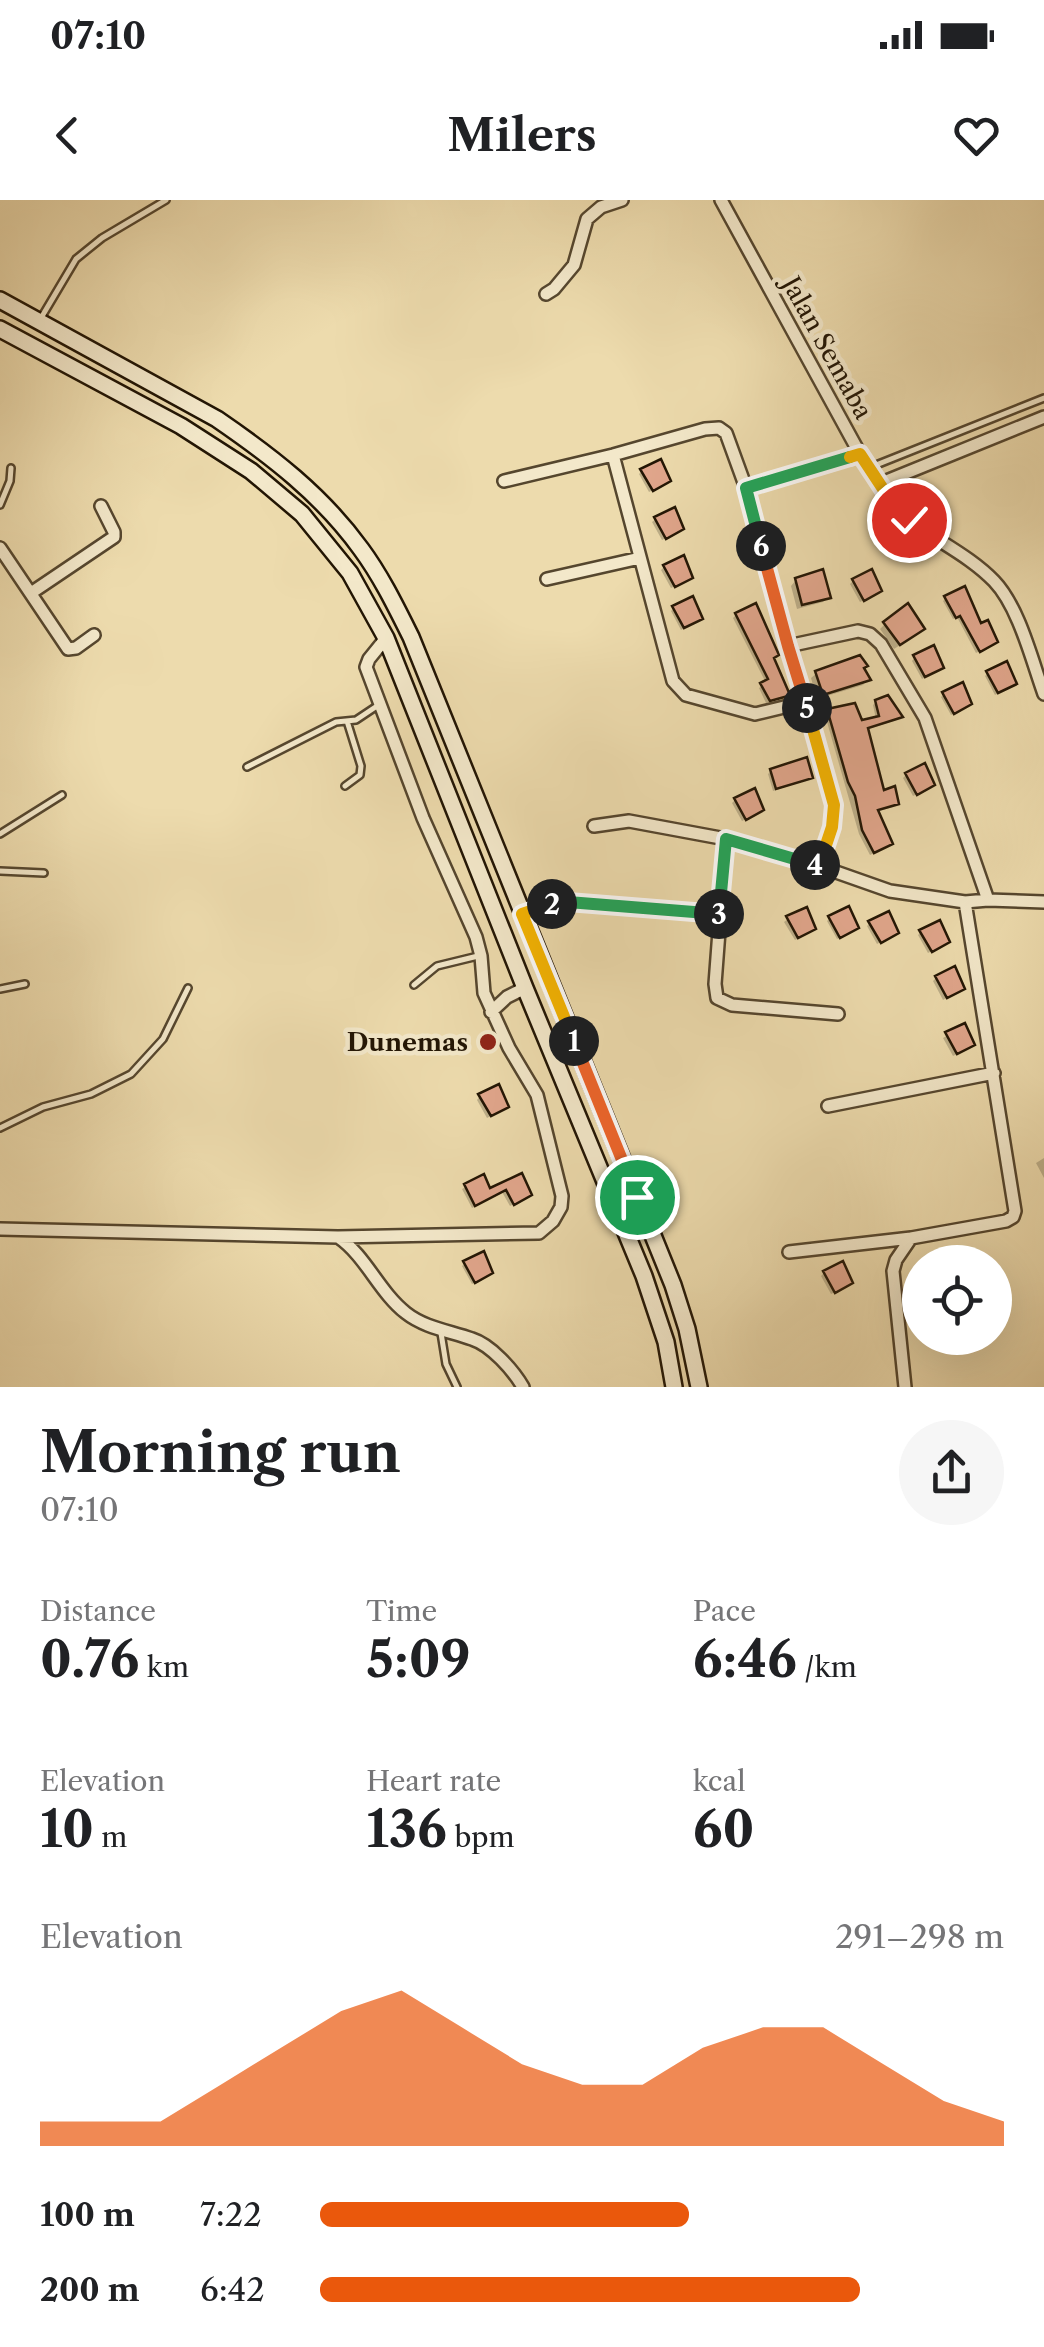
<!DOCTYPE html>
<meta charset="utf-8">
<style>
:root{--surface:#fff;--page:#f6f6f6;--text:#202124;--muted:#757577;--accent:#ea580c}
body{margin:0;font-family:"Libre Caslon Text",serif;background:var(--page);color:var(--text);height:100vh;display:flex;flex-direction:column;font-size:38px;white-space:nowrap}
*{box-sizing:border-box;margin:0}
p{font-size:32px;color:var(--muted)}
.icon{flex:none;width:55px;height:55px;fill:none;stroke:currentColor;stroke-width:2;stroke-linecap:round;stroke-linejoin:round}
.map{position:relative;height:1187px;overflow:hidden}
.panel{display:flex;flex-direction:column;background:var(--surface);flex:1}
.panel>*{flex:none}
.tools{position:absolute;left:902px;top:1045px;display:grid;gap:20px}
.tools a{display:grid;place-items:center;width:110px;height:110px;border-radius:50%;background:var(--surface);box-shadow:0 10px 40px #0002;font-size:50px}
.pin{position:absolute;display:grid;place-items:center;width:85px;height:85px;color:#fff;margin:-42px;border:5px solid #fff;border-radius:50%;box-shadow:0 2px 10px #0007}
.km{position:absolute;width:50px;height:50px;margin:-25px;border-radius:50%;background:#222;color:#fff;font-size:28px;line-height:50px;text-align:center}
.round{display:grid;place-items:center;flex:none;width:105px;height:105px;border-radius:52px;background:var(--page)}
.headline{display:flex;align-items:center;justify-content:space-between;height:170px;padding:0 40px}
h1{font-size:55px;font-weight:800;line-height:75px}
.stats{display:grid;grid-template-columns:repeat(3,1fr);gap:15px;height:170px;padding:10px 40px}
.stats div{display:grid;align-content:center}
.stats b{font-size:50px;font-weight:800}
.stats small{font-size:28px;font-weight:400}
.stats p{font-size:28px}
.chart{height:280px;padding:20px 40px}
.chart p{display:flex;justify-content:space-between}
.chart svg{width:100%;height:180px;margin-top:10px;fill:var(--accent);opacity:.7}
ul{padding:0 40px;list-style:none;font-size:32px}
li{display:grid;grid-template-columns:160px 120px 1fr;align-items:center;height:75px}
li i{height:25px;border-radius:12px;background:var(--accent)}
.status{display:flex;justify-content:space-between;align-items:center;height:70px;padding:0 50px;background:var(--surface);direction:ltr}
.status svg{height:28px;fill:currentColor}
header{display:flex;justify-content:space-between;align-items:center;height:130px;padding:0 40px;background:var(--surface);font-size:45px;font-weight:800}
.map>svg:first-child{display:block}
</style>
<div class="status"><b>07:10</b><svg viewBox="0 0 49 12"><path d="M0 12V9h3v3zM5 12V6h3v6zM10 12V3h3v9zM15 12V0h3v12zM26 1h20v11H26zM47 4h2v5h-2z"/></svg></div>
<header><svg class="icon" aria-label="back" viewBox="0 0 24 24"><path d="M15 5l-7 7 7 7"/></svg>Milers<svg class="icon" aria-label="heart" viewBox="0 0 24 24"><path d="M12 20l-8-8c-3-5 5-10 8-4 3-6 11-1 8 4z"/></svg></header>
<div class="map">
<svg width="1044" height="1187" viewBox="0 0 1044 1187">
<rect width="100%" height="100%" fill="#eddbad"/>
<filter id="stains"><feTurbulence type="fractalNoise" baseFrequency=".002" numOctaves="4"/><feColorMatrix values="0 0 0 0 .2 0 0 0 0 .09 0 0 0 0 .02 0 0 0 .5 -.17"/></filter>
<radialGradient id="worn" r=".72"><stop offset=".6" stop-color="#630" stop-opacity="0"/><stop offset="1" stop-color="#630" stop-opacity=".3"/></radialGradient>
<path fill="#0003" d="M642,271L664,284L649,292L639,274Z
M656,319L678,332L662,340L652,322Z
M664,367L687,380L671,388L661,370Z
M796,380L828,397L823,402L797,409L791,386Z
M853,381L876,394L860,402L850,384Z
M946,398L992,445L976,453L957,417L953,419L943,401Z
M674,408L696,421L681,430L671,411Z
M736,415L772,459L787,495L784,498L766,503L759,488L766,483L733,418Z
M885,424L917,434L894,449L880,429Z
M915,457L937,470L922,479L912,461Z
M862,469L868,479L863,485L817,499L811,478L817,473Z
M988,473L1010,486L995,495L985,476Z
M944,494L966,507L951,515L941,497Z
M876,502L900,517L896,520L866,530L882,593L896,604L893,607L876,612L886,647L870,655L859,634L825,515L829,511L861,523L876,519L873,505Z
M771,571L810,577L807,580L773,591L768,574Z
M906,575L929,588L913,596L903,578Z
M735,600L758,613L742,621L732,603Z
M830,718L852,731L837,739L827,721Z
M788,719L810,732L795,740L784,722Z
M870,723L892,736L877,744L867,726Z
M921,732L943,745L928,753L918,735Z
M936,778L959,791L943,800L933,781Z
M964,826L969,848L953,856L943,838Z
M480,896L502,910L487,918L477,900Z
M1044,958V978L1036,963Z
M521,976L525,998L510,1006L502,992L472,1008L462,989L483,978L489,991Z
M465,1063L487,1076L472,1084L462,1066Z
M824,1073L847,1086L831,1094L821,1076Z"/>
<path fill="#e1a68c" stroke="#221504" stroke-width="2.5" d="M661,259L671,281L653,291L640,269Z
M675,307L684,329L666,339L654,317Z
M684,355L693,378L675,387L663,365Z
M823,369L831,398L802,405L795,378Z
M872,369L882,391L864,401L852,379Z
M965,386L981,423L988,420L998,442L980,452L960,416L956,418L944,396Z
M693,396L703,419L684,428L672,406Z
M756,403L779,455L774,458L790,495L788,496L770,501L760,483L768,479L735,413Z
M908,403L925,429L900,445L883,422Z
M934,445L944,468L925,477L913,455Z
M860,455L868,466L864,468L871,480L823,495L815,471Z
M1007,461L1017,484L998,493L986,471Z
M963,482L972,504L954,514L942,492Z
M888,495L903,517L868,528L884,590L895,586L899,604L878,610L893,644L874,653L862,630L855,596L848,582L827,509L855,503L862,520L879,516L875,500Z
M807,557L813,578L776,589L770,569Z
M925,563L935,585L917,595L905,573Z
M755,588L764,610L746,620L734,598Z
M849,706L859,728L840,738L828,716Z
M807,707L816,729L798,738L786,716Z
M889,711L899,733L881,743L868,721Z
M940,720L950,742L932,752L919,730Z
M955,766L965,789L947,798L935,776Z
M965,823L975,845L957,854L945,832Z
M499,884L509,907L491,916L478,894Z
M522,973L532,995L514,1005L506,990L475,1006L464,984L484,974L490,988Z
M484,1051L493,1073L475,1083L463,1061Z
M843,1061L853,1083L835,1093L823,1071Z"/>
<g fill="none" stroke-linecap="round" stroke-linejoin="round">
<g stroke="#55462e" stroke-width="10">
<path id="service" d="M41,118L76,59L102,38L166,0
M871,267L1044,198
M0,305L10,281L11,268
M247,567L336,522L356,520L377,506
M345,586L360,575L361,566L347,521
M0,634L62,595
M0,671L44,673
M525,713L549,704L568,702L717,714
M414,785L437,766L478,756
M0,789L25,784
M0,928L43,907L91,894L131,874L163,839L188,788
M441,1133L446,1164L457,1187"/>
</g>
<g stroke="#55462e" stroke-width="16">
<path id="minor" d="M721,0L860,254C875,278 889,304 912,322C939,342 971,357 994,381C1019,407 1032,461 1044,494
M546,94L554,89L574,65L587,19L601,7L622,0
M613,255L673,481L686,495L755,514L805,502
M504,281L613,255L705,229L719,228L726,233L746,288L788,446L834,605L832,627L819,666
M879,284L1044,217
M746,288L860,254
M0,348L68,449L76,448L94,435
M547,379L640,358
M31,393L114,337V332L101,306
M788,446L858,431L870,434L881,444L925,518L988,700
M594,626L629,621L726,639L819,666L890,691L965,702L988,700L1044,702
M726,639L715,784L717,798L732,805L838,814
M491,812L507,797L525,788
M828,906L994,873
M0,1029L338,1037L539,1033L553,1021L561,1007L562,996L537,895L509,848L484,793L481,756L476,737L423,618L366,467L369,459L386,438
M338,1037C366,1056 379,1092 406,1113C425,1128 450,1131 472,1139C491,1145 513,1170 523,1187
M789,1052L911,1038L1006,1021L1013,1017L1015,1011L965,702
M905,1187L893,1071L896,1060L911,1038"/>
</g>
<g stroke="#221504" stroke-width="20">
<path id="secondary" d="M0,100L217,219C271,256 322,295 361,349C381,376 396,407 411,437L673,1085L687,1129L699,1187
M0,129L181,226L251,271L302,314L350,373L386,438L525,788L644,1076L666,1142L674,1187"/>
</g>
<use href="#service" stroke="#f3e8ca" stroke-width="5"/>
<use href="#minor" stroke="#f3e8ca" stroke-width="11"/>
<use href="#secondary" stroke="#f3e8ca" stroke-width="15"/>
</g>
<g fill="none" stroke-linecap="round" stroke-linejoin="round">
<g stroke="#fff" stroke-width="20">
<path id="split-1" d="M574,841L637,997"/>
</g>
<g stroke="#fff" stroke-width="20">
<path id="split-2" d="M552,704L522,714L574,841"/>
</g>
<g stroke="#fff" stroke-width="20">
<path id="split-3" d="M552,704L568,702L719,714"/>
</g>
<g stroke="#fff" stroke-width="20">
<path id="split-4" d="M719,714L726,639L815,665"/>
</g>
<g stroke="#fff" stroke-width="20">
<path id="split-5" d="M807,508L834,605L832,627L819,666L815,665"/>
</g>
<g stroke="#fff" stroke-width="20">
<path id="split-6" d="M761,346L788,446L807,508"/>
</g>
<g stroke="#fff" stroke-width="20">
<path id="split-7" d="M761,346L746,288L850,257"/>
</g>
<g stroke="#fff" stroke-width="20">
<path id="split-8" d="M850,257L860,254L889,298L909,320"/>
</g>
<use href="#split-1" stroke="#f0652b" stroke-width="12"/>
<use href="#split-2" stroke="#f5b400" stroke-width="12"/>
<use href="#split-3" stroke="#22a559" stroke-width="12"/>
<use href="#split-4" stroke="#22a559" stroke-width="12"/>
<use href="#split-5" stroke="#f5b400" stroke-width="12"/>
<use href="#split-6" stroke="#f0652b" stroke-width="12"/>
<use href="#split-7" stroke="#22a559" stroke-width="12"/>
<use href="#split-8" stroke="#f5b400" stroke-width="12"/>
</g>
<circle fill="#8f2418" stroke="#f3e8ca" stroke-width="4" cx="488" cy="842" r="10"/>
<g text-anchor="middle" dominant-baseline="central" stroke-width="9" stroke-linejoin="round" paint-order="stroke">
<g font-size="25" fill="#221504" stroke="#f3e8ca">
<text transform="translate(827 148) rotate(61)">Jalan Semaba</text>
</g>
<g font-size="25" font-weight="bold" fill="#221504" stroke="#f3e8ca" text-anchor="end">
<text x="468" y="842">Dunemas</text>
</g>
</g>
<rect width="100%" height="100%" filter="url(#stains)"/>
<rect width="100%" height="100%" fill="url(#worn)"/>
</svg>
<div class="tools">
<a><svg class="icon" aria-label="locate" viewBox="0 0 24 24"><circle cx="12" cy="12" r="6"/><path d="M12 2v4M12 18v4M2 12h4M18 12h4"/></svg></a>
</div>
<div class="pin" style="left:637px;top:997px;background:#1e9e55"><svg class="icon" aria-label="arrive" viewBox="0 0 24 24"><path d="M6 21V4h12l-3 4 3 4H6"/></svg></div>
<div class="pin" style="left:909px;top:320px;background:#d93025"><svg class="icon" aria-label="check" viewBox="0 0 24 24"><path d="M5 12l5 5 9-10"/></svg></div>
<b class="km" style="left:574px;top:841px">1</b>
<b class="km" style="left:552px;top:704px">2</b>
<b class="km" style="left:719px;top:714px">3</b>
<b class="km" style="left:815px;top:665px">4</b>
<b class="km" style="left:807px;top:508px">5</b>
<b class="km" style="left:761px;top:346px">6</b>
</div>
<section class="panel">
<div class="headline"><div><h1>Morning run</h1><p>07:10</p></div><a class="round"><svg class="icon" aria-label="share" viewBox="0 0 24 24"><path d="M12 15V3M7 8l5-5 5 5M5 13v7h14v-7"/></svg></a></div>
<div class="stats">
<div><p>Distance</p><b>0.76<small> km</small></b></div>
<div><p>Time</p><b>5:09</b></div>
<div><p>Pace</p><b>6:46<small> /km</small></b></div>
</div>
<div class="stats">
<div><p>Elevation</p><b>10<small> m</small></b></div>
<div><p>Heart rate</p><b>136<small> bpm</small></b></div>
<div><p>kcal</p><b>60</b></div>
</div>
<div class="chart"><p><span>Elevation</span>291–298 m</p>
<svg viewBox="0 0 160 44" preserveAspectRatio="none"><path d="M0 44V38L10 38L20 38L30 29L40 20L50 11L60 6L70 15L80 24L90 29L100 29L110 20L120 15L130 15L140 24L150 33L160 38V44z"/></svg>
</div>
<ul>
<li><b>100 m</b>7:22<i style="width:54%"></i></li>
<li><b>200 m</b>6:42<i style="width:79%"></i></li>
</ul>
</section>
